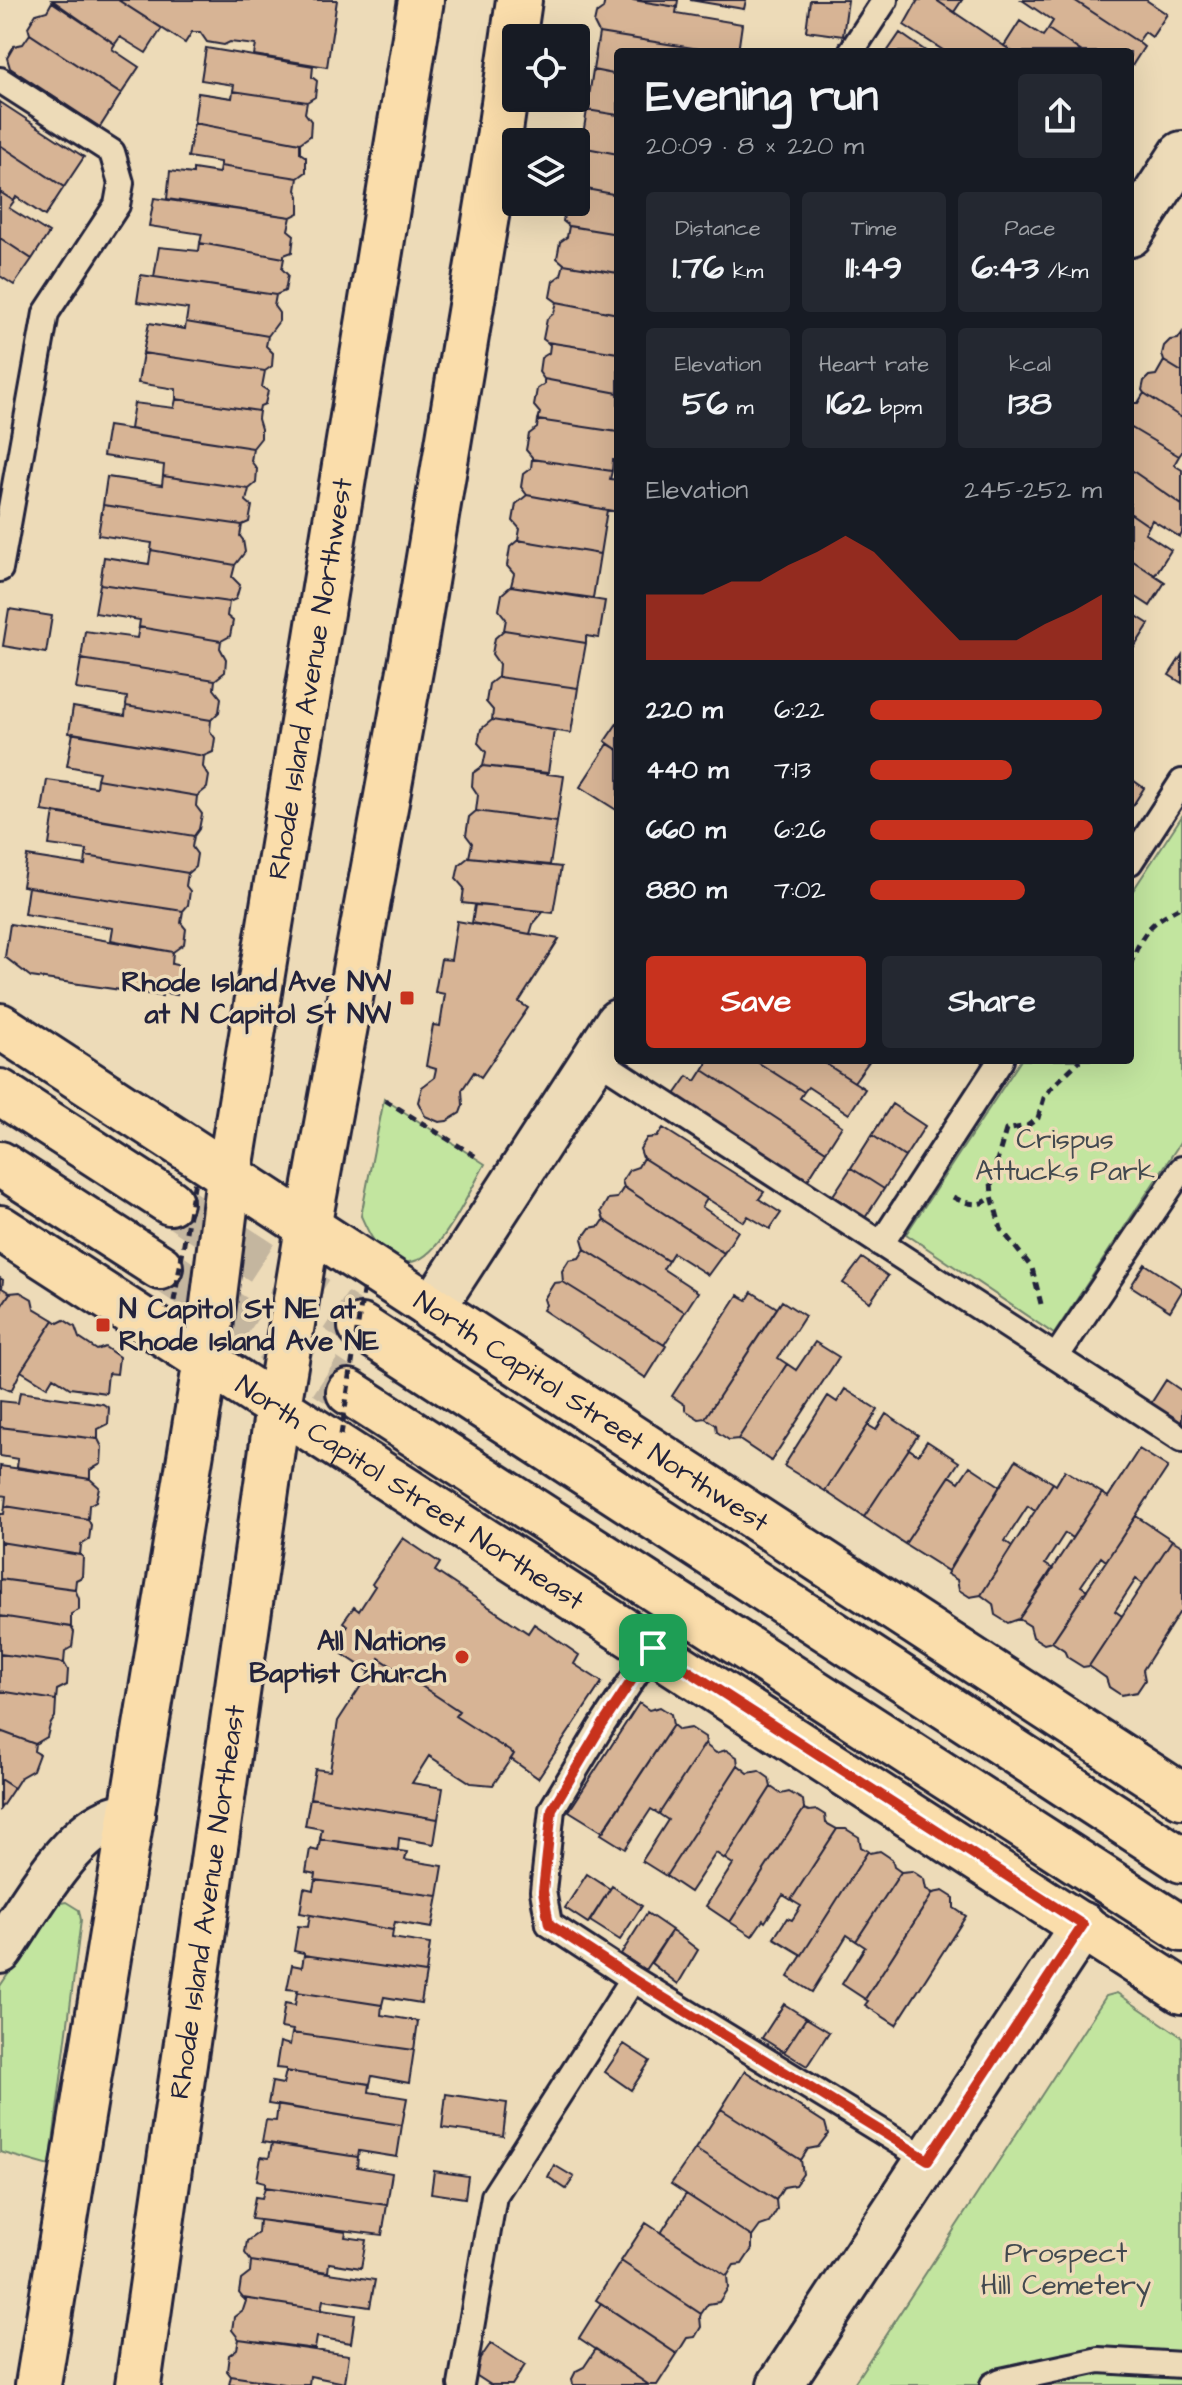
<!DOCTYPE html>
<meta charset="utf-8">
<style>
:root{--surface:#171b24;--page:#242831;--text:#f1f3f6;--muted:#9ea1a6;--accent:#c8321e}
body{margin:0;font-family:"Architects Daughter",sans-serif;background:var(--page);color:var(--text);height:100vh;display:flex;flex-direction:column;font-size:30px;white-space:nowrap}
*{box-sizing:border-box;margin:0}
p{font-size:26px;color:var(--muted)}
.icon{flex:none;width:44px;height:44px;fill:none;stroke:currentColor;stroke-width:2;stroke-linecap:round;stroke-linejoin:round}
.map{position:relative;flex:1;overflow:hidden}
.panel{position:absolute;left:614px;top:48px;width:520px;height:1016px;display:flex;flex-direction:column;background:var(--surface);border-radius:8px;box-shadow:0 8px 32px #0002}
.panel>*{flex:none}
.controls{position:absolute;left:502px;top:24px;display:grid;gap:16px}
.controls a{display:grid;place-items:center;width:88px;height:88px;border-radius:8px;background:var(--surface);box-shadow:0 8px 32px #0002;font-size:40px}
.pin{position:absolute;display:grid;place-items:center;width:68px;height:68px;color:#fff;margin:-34px;border-radius:16px;box-shadow:0 4px 12px #0006}
.round{display:grid;place-items:center;flex:none;width:84px;height:84px;border-radius:8px;background:var(--page)}
.summary{display:flex;align-items:center;justify-content:space-between;height:136px;padding:0 32px}
h1{font-size:44px;font-weight:700;line-height:60px}
.metrics{display:grid;grid-template-columns:repeat(3,1fr);gap:12px;height:136px;padding:8px 32px}
.metrics div{display:grid;align-content:center;border-radius:8px;background:var(--page);text-align:center}
.metrics b{font-size:34px;font-weight:700}
.metrics small{font-size:22px;font-weight:400}
.metrics p{font-size:22px}
.chart{height:224px;padding:16px 32px}
.chart p{display:flex;justify-content:space-between}
.chart svg{width:100%;height:144px;margin-top:8px;fill:var(--accent);opacity:.7}
.action{display:flex;gap:16px;margin-top:auto;padding:16px 32px}
.action a{flex:1;height:92px;border-radius:8px;background:var(--accent);color:#fff;font-size:32px;font-weight:700;line-height:92px;text-align:center}
.action a+a{background:var(--page);color:var(--text)}
ul{padding:0 32px;list-style:none;font-size:26px}
li{display:grid;grid-template-columns:128px 96px 1fr;align-items:center;height:60px}
li i{height:20px;border-radius:10px;background:var(--accent)}
.map>svg:first-child{display:block}
</style>
<div class="map">
<svg width="1182" height="2385" viewBox="0 0 1182 2385">
<rect width="100%" height="100%" fill="#eddbb8"/>
<filter id="ink" filterUnits="userSpaceOnUse"><feTurbulence type="fractalNoise" baseFrequency=".0125" numOctaves="2"/><feDisplacementMap in="SourceGraphic" scale="16" xChannelSelector="R" yChannelSelector="G"/><feConvolveMatrix kernelMatrix="1 2 1 2 8 2 1 2 1" color-interpolation-filters="sRGB"/></filter>
<g filter="url(#ink)">
<path fill="#c2e59f" stroke="#72846d" stroke-width="2" d="M1182,816V1140L1054,1334L906,1234L1021,1060H1130V895Z
M384,1099L485,1164C471,1188 438,1265 407,1262C406,1262 396,1258 395,1258C376,1250 369,1234 361,1216Z
M66,1902L79,1910L81,1920L50,2166L0,2152V1986L56,1904Z
M1117,1993L1182,2037V2385H853L1106,1996Z"/>
<path fill="#d7b495" stroke="#22223b" stroke-width="2" d="M52,0H118L162,28L146,53L120,37L115,44Z
M118,0H337L327,67L254,55L256,45L230,42L224,45L207,42L200,32H192L185,43Z
M605,0H633L677,7L676,13L742,24L738,52H718L599,33L594,23L596,14L603,9Z
M633,0H678L677,7Z
M690,0H746L744,9Z
M810,0H848L843,36L806,31Z
M918,0H936L1013,52H946L904,25Z
M936,0H962L954,12Z
M1022,0H1074L1138,42L1144,47L1130,69V52H1082L1048,29L1053,21Z
M1074,0H1146L1167,14L1152,37L1145,32L1138,42Z
M52,2L115,44L112,49L139,67L121,94L30,34L28,27L36,14L47,11Z
M1020,21L1043,36L1048,29L1082,52H1013L1004,46Z
M599,33L718,52H618V75L593,70Z
M900,33L927,52H887Z
M30,34L121,94L100,127L10,68L7,58L14,46L23,44Z
M206,48L313,66L312,77L317,81L315,97L307,102L233,91L234,85L201,80Z
M593,70L618,75V115L587,110Z
M233,91L307,102L305,113L311,121L310,136L300,143L194,123L198,93L232,98Z
M0,102L84,157L64,187L0,145Z
M587,110L618,115V154L581,147Z
M194,123L300,143V153L306,157V172L298,178L220,166V162L188,157Z
M0,145L64,187L45,216L16,197L14,201L0,192Z
M581,147L618,154V195L576,187Z
M220,166L298,178L296,190L299,196V213L291,217L167,199L170,171L193,174V169L219,173Z
M576,187L618,195V234L569,226L563,221L566,203L576,202Z
M0,192L14,201L9,208L49,233L32,259L0,238Z
M154,198L291,217L288,230L294,235L292,252L284,255V258L200,243L202,234L149,226Z
M569,226L618,234V273L564,264L557,258L560,242L567,237Z
M0,238L32,259L14,285L0,276Z
M200,243L284,258L282,269L288,275L285,291L276,295L154,277L159,247L199,251Z
M564,264L618,273V314L557,302L550,297L553,281L561,275Z
M141,275L276,295L274,306L279,313V321L268,336L186,322L188,309L137,302Z
M557,302L618,314V353L547,342L543,339L547,319L554,313Z
M186,322L268,336L266,346L273,353L272,366L265,371L143,353L149,323L185,329Z
M1182,333V372L1164,361L1162,354L1164,346L1170,340L1178,339Z
M547,342L618,353V393L544,379L539,372L541,358L549,353L550,345Z
M143,353L265,371L262,387L268,391L265,404L260,406L259,411L176,399V389L138,383Z
M1164,361L1182,372V418L1144,393L1142,390L1144,381L1149,376L1156,375Z
M544,379L618,393V432L538,420L540,413L534,406L537,389L544,384Z
M1144,393L1182,418V452L1179,456L1130,427V403H1138Z
M176,399L259,411L258,419L261,429V438L253,448L130,429L134,403L174,408Z
M538,420L618,432V460H613L612,471L532,459V457L526,450L529,434L537,428Z
M108,426L253,448L251,461L257,469L256,483L249,489L163,476L164,465L103,456Z
M1130,427L1179,456L1174,465L1182,470V505L1130,469Z
M532,459L612,471L610,479L618,480V512L527,495L521,487L523,474L531,468Z
M1130,469L1182,505V533L1180,537L1152,520L1149,526L1130,513Z
M163,476L249,489L246,501L252,506L249,522L242,525L103,505L107,477L162,485Z
M527,495L607,510L600,554L518,540L520,529L513,521L516,504Z
M103,505L242,525L240,536L243,540L245,552L235,565L151,550L152,543L98,535Z
M1130,513L1149,526L1145,533L1171,550L1155,575L1130,559Z
M518,540L600,554L593,598L511,586L514,574L507,566L510,547Z
M151,550L235,565L232,577L240,585L236,599L229,602L100,584L104,557L149,564Z
M1130,559L1165,582L1150,606L1130,593Z
M100,584L229,602L227,616L233,621L230,636L221,641L139,627L140,620L95,613Z
M511,586L605,601L599,638L586,636V643L504,630L506,619L499,610L502,594Z
M9,609L52,616L46,653L3,646Z
M1130,612L1149,624L1133,649L1130,647Z
M139,627L221,641L220,648L226,659L225,672L215,680L81,659L85,631L137,638Z
M504,630L586,643L578,688L498,677L499,664L492,654L495,638Z
M1182,655V683L1169,675Z
M81,659L215,680L214,689L221,698L219,712L211,720L126,706L127,697L76,689Z
M498,677L578,688L571,733L492,720L493,710L486,702L489,684Z
M126,706L211,720L210,731L215,738L213,752L204,756L69,733L73,707L125,716Z
M492,720L554,730L548,773L483,766L486,752L478,743L481,729Z
M618,722V750L605,741Z
M73,733L204,756L203,767L209,776L207,788L197,796L97,779L99,772L67,766Z
M608,744L618,750V811L580,787Z
M483,766L564,776L557,822L476,811L478,795L472,786L473,773Z
M1130,778L1144,788L1130,810Z
M97,779L197,796L196,806L202,814L199,829L194,836L42,811L47,780L96,787Z
M476,811L557,822L550,865L469,857L472,843L466,835L469,817Z
M54,812L194,836L192,847L197,854L195,867L188,873L86,856L87,850L49,845Z
M27,856L85,865L86,856L188,873L186,886L190,891L188,905L183,911L22,886Z
M469,857L561,867L553,913L462,903L464,888L456,879L459,865Z
M28,887L183,911L181,923L186,929L184,944L173,952L111,940L113,928L24,914Z
M475,905L544,911L533,924L530,934L472,923Z
M457,921L559,939L519,1002L528,1008L481,1077L474,1072L462,1090L463,1105L460,1113L447,1121L439,1122L425,1116L418,1102L422,1087L434,1078L436,1069L426,1066L433,1025L440,1026L445,994L435,992L441,959L451,960Z
M10,924L173,952L172,964L181,966L177,995L162,992V996L31,977L5,957Z
M709,1060H754L804,1092L800,1098L842,1126L826,1151L703,1070Z
M754,1060H820L865,1089L849,1114L808,1087L804,1092Z
M820,1060H870L854,1082Z
M703,1070L826,1151L807,1181L674,1096L688,1076L696,1081Z
M892,1104L925,1126L905,1157L872,1135Z
M663,1128L764,1192L759,1199L781,1213L770,1229L748,1216L744,1222L643,1158L640,1149L647,1138L657,1137Z
M872,1135L905,1157L884,1189L851,1168Z
M643,1158L707,1199L702,1207L738,1231L724,1253L624,1187L622,1181L629,1170L638,1167Z
M851,1168L884,1189L865,1218L832,1197Z
M624,1187L724,1253L708,1275L673,1253L668,1261L604,1220L601,1211L608,1199L617,1198Z
M604,1220L668,1261L663,1269L698,1292L685,1312L585,1249L582,1239L590,1228L600,1226Z
M585,1249L685,1312L664,1345L563,1282L562,1271L569,1260L579,1258Z
M862,1258L888,1276L870,1302L843,1283Z
M1145,1264L1182,1288V1291L1170,1311L1131,1286Z
M0,1278L3,1280L2,1288L10,1293L0,1308Z
M563,1282L666,1346L646,1378L543,1310L546,1305L544,1299L554,1283Z
M20,1292L32,1299L34,1308L54,1320L21,1371L11,1391L0,1386V1308L10,1293Z
M752,1292L777,1308L705,1418L699,1419L685,1410V1405L672,1396L738,1295L747,1300Z
M782,1301L805,1316L778,1358L787,1364L738,1439L729,1440L717,1432L716,1425L705,1418Z
M54,1320L58,1323L64,1320L75,1327L79,1338L97,1350L105,1347L119,1357L117,1374L108,1373L106,1393L70,1388L53,1377L47,1387L21,1371Z
M815,1342L839,1357L771,1461L738,1439L787,1364L796,1370Z
M1166,1380L1182,1391V1426L1150,1405Z
M845,1389L878,1410L825,1491L784,1466L828,1396L837,1402Z
M20,1392L103,1404L109,1408L108,1424L98,1429V1439L0,1427V1401L18,1403Z
M886,1414L918,1435L864,1517L825,1491L868,1425L876,1430Z
M0,1427L98,1439L102,1447L101,1464L90,1470V1479L17,1467L18,1459L0,1456Z
M927,1441L959,1462L905,1544L864,1517L909,1449L918,1455Z
M1139,1449L1168,1467L1106,1561L1101,1557L1081,1586L1087,1590L1052,1642L1044,1644L1033,1637L1030,1626L1019,1619L1102,1493L1108,1497Z
M1016,1460L1053,1483L1035,1511L1028,1506L1005,1541L1012,1546L981,1595L970,1597L959,1590L957,1580L947,1574Z
M0,1466L90,1479L99,1487L96,1501L89,1505L88,1519L5,1506L6,1496L0,1495Z
M970,1466L1000,1486L948,1571L905,1544L950,1476L959,1482Z
M1065,1470L1102,1493L1072,1538L1065,1533L1045,1564L1053,1569L1019,1619L1008,1623L995,1615L993,1604L981,1595L1053,1483L1056,1485Z
M5,1506L88,1519L91,1525L89,1540L81,1545L80,1555L0,1542V1514H4Z
M1136,1516L1172,1540L1143,1584L1136,1579L1115,1611L1122,1616L1089,1666L1083,1667L1067,1657L1064,1650L1052,1642Z
M403,1538L440,1563L435,1571L528,1633L534,1624L579,1655L574,1664L602,1682L538,1778L511,1759L514,1754L455,1716L459,1711L379,1658L370,1672L338,1651L340,1638L348,1626L343,1622L354,1607L359,1611L375,1586L372,1584Z
M1172,1540L1182,1546V1615L1179,1613L1143,1670L1145,1680L1137,1692L1121,1695L1109,1687L1106,1678L1089,1666Z
M0,1542L80,1555L83,1557L82,1577L76,1580L75,1589L0,1579Z
M0,1579L75,1589L79,1599V1610L71,1614V1627L0,1616Z
M0,1616L71,1627L74,1632L72,1647L65,1651L64,1663L0,1654Z
M0,1654L64,1663L68,1670L67,1685L57,1690L56,1700L0,1691Z
M379,1658L459,1711L455,1716L514,1754L493,1785L471,1783L429,1756L412,1783L443,1788L438,1819L310,1798L315,1769L330,1771L338,1721Z
M0,1691L56,1700L55,1717L50,1725L47,1737L35,1744L0,1731Z
M639,1703L649,1710L660,1707L671,1714L673,1725L603,1832L569,1811Z
M673,1725L679,1730L691,1728L705,1737L706,1742L659,1814L651,1809L625,1849L601,1834Z
M0,1731L35,1744L34,1751L39,1754L33,1770L21,1777L14,1788L0,1779Z
M706,1742L707,1746L716,1753L726,1750L737,1757L738,1765L666,1876L642,1861L668,1820L659,1814Z
M738,1765L748,1773L759,1771L769,1778L771,1787L725,1859L716,1853L690,1892L666,1876Z
M0,1779L14,1788L0,1809Z
M771,1787L781,1794L789,1792L803,1800L804,1809L730,1922L706,1906L733,1864L725,1859Z
M310,1798L438,1819L434,1844L399,1838L398,1850L320,1839L322,1829L305,1826Z
M804,1809L809,1811L817,1810L825,1815L826,1823L837,1829L791,1900L783,1895L765,1922L763,1920L752,1936L730,1922Z
M837,1829H846L859,1837L861,1847L868,1851L802,1955L774,1938L787,1918L792,1920L801,1906L791,1900Z
M320,1839L407,1852L405,1860L443,1866L438,1896L315,1880L316,1874L306,1872L310,1849L318,1851Z
M868,1851L870,1853L880,1851L892,1859L894,1867L901,1872L856,1941L847,1935L812,1992L788,1977Z
M912,1871L924,1879L926,1889L933,1893L865,1999L842,1984L865,1947L856,1941L901,1872Z
M587,1874L610,1889L588,1923L565,1908Z
M315,1880L438,1896L432,1928L395,1922L393,1930L300,1913L304,1888L313,1890Z
M612,1886L642,1906L620,1940L590,1921Z
M943,1891L954,1898V1908L966,1916L896,2025L865,2005L868,2001L865,1999L933,1893Z
M647,1913L672,1930L645,1970L621,1954Z
M310,1915L393,1930L392,1938L430,1944L426,1973L304,1955V1953L294,1951L298,1926L308,1927Z
M672,1930L698,1950L678,1984L651,1963Z
M304,1955L426,1973L421,2003L384,1997L382,2005L297,1992L298,1990L287,1989L292,1965L302,1967Z
M297,1992L382,2005L381,2015L418,2021L414,2050L292,2033L293,2030L281,2028L285,2003L295,2005Z
M784,2004L806,2018L784,2052L762,2038Z
M806,2018L829,2032L807,2066L784,2052Z
M292,2033L414,2050L409,2083L372,2076L370,2084L286,2071V2069L276,2068L280,2042L290,2045Z
M624,2044L650,2061L631,2090L605,2072Z
M286,2071L370,2084L369,2092L407,2098L402,2125L268,2104L272,2082L283,2084Z
M745,2071L825,2123L828,2134L818,2147L808,2149L801,2160L721,2109Z
M446,2094L507,2103L503,2136L442,2128Z
M278,2105L402,2125L397,2157L359,2151L358,2157L262,2142L266,2120L276,2121Z
M721,2109L801,2160L803,2174L795,2185L784,2187L776,2200L695,2149Z
M272,2144L358,2157L357,2167L392,2173L387,2205L265,2187V2182L257,2180L261,2157L269,2158Z
M695,2149L776,2200L777,2210L769,2223L760,2226L752,2237L671,2184Z
M554,2165L574,2177L566,2189L548,2177Z
M434,2171L468,2176L465,2198L431,2193Z
M265,2187L387,2205L382,2235L251,2219L255,2197L262,2198Z
M686,2194L752,2237V2249L742,2264L734,2265L727,2276L661,2233Z
M259,2220L346,2232L345,2237L366,2240L361,2268L329,2263L328,2272L251,2261L245,2253L247,2241L258,2233Z
M646,2223L727,2276L728,2288L719,2302L708,2304L701,2314L621,2261Z
M251,2261L375,2280L370,2307L323,2300L321,2310L243,2298L239,2293L241,2280L250,2273Z
M621,2261L701,2314L700,2317L701,2327L695,2337L687,2338L677,2354L596,2300Z
M243,2298L355,2315L351,2343L317,2337L315,2349L239,2339L232,2330L234,2317L243,2310L246,2301Z
M601,2303L677,2354L657,2385H649L579,2338Z
M239,2339L349,2355L345,2383L310,2376L309,2385H290L231,2376L227,2371L229,2355L237,2349Z
M491,2343L525,2365L512,2385H491L471,2372Z
M596,2349L649,2385H573L572,2379L576,2371L584,2367Z
M231,2376L289,2385H229Z"/>
<g fill="none" stroke-linecap="round" stroke-linejoin="round">
<path stroke="#c4b69f" stroke-width="44" stroke-dasharray="44 22" stroke-linecap="butt" d="M170,1202L361,1327
M160,1267L349,1392"/>
<g stroke="#22223b" stroke-width="30">
<path id="lane" d="M851,52L885,0
M0,80L112,152L121,183L117,205L46,313L0,569
M1130,862L1182,782
M595,1058L1182,1439
M881,1244L1001,1060
M1056,1357L1182,1169
M633,1979L549,1924L543,1891L552,1809L601,1727L653,1648
M461,2385L494,2196L633,1979L928,2160
M993,2385L1001,2381L1099,2360L1182,2365"/>
</g>
<g stroke="#22223b" stroke-width="50">
<path id="street" d="M1130,234L1182,154
M432,1309L618,1022
M0,1951C26,1913 65,1840 108,1821C115,1817 124,1816 132,1814
M780,2385L1083,1925"/>
</g>
<g stroke="#22223b" stroke-width="50">
<g id="primary">
<path id="s1" d="M0,1026L1182,1796"/>
<path d="M0,1092L170,1202"/>
<path d="M0,1164L160,1267"/>
<path id="s2" d="M0,1228L1182,1991"/>
<path d="M361,1327L1182,1860"/>
<path d="M349,1392L1182,1929"/>
<path id="s3" d="M38,2385L206,1360L229,1176L421,0"/>
<path id="s4" d="M138,2385L278,1407L308,1228L413,654L499,138L519,0"/>
</g>
</g>
<path stroke="#22223b" stroke-width="5" stroke-dasharray="8 6" stroke-linecap="butt" d="M1130,965C1144,930 1149,923 1182,906
M385,1100L475,1156
M953,1197C966,1204 981,1208 991,1197
M1041,1304L1032,1268L1001,1229L992,1196L991,1181L1006,1130L1027,1126L1038,1118L1044,1098L1051,1088L1080,1060"/>
<use href="#lane" stroke="#eddbb8" stroke-width="24"/>
<use href="#street" stroke="#eddbb8" stroke-width="44"/>
<use href="#primary" stroke="#faddab" stroke-width="44"/>
<path stroke="#22223b" stroke-width="5" stroke-dasharray="8 6" stroke-linecap="butt" d="M174,1301L195,1180
M341,1435L364,1285"/>
</g>
</g>
<g fill="none" stroke-linecap="round" stroke-linejoin="round" filter="url(#ink)">
<g stroke="#fff" stroke-width="16">
<path id="route" d="M653,1648L1083,1925L928,2160L633,1979L549,1924L543,1891L552,1809L601,1727Z"/>
</g>
<use href="#route" stroke="#c8321e" stroke-width="10"/>
</g>
<g fill="#c8321e" stroke="#eddbb8" stroke-width="3">
<rect x="399" y="990" width="16" height="16" rx="4"/>
<rect x="95" y="1317" width="16" height="16" rx="4"/>
<circle cx="462" cy="1657" r="8"/>
</g>
<g text-anchor="middle" dominant-baseline="central" stroke-width="7" stroke-linejoin="round" paint-order="stroke">
<g font-size="28" fill="#22223b" stroke="#eddbb8">
<text stroke="none"><textPath href="#s3" startOffset="1728">Rhode Island Avenue Northwest</textPath></text>
<text stroke="none"><textPath href="#s1" startOffset="706">North Capitol Street Northwest</textPath></text>
<text stroke="none"><textPath href="#s2" startOffset="488">North Capitol Street Northeast</textPath></text>
<text stroke="none"><textPath href="#s4" startOffset="488">Rhode Island Avenue Northeast</textPath></text>
</g>
<g font-size="28" font-weight="bold" fill="#22223b" stroke="#eddbb8" text-anchor="end">
<text x="391" y="982">Rhode Island Ave NW<tspan x="391" dy="32">at N Capitol St NW</tspan></text>
<text x="119" y="1309" text-anchor="start">N Capitol St NE at<tspan x="119" dy="32">Rhode Island Ave NE</tspan></text>
<text x="446" y="1641">All Nations<tspan x="446" dy="32">Baptist Church</tspan></text>
</g>
<g font-size="28" fill="#42494f" stroke="#eddbb8">
<text x="1065" y="1139">Crispus<tspan x="1065" dy="32">Attucks Park</tspan></text>
<text x="1066" y="2253">Prospect<tspan x="1066" dy="32">Hill Cemetery</tspan></text>
</g>
</g>
</svg>
<div class="controls">
<a><svg class="icon" aria-label="locate" viewBox="0 0 24 24"><circle cx="12" cy="12" r="6"/><path d="M12 2v4M12 18v4M2 12h4M18 12h4"/></svg></a>
<a><svg class="icon" aria-label="layers" viewBox="0 0 24 24"><path d="M12 4l9 5-9 5-9-5zM3 14l9 5 9-5"/></svg></a>
</div>
<div class="pin" style="left:653px;top:1648px;background:#1e9e55"><svg class="icon" aria-label="arrive" viewBox="0 0 24 24"><path d="M6 21V4h12l-3 4 3 4H6"/></svg></div>
<section class="panel">
<div class="summary"><div><h1>Evening run</h1><p>20:09 · 8 × 220 m</p></div><a class="round"><svg class="icon" aria-label="share" viewBox="0 0 24 24"><path d="M12 15V3M7 8l5-5 5 5M5 13v7h14v-7"/></svg></a></div>
<div class="metrics">
<div><p>Distance</p><b>1.76<small> km</small></b></div>
<div><p>Time</p><b>11:49</b></div>
<div><p>Pace</p><b>6:43<small> /km</small></b></div>
</div>
<div class="metrics">
<div><p>Elevation</p><b>56<small> m</small></b></div>
<div><p>Heart rate</p><b>162<small> bpm</small></b></div>
<div><p>kcal</p><b>138</b></div>
</div>
<div class="chart"><p><span>Elevation</span>245–252 m</p>
<svg viewBox="0 0 160 44" preserveAspectRatio="none"><path d="M0 44V24L10 24L20 24L30 20L40 20L50 15L60 11L70 6L80 11L90 20L100 29L110 38L120 38L130 38L140 33L150 29L160 24V44z"/></svg>
</div>
<ul>
<li><b>220 m</b>6:22<i style="width:100%"></i></li>
<li><b>440 m</b>7:13<i style="width:61%"></i></li>
<li><b>660 m</b>6:26<i style="width:96%"></i></li>
<li><b>880 m</b>7:02<i style="width:67%"></i></li>
</ul>
<div class="action"><a>Save</a><a>Share</a></div>
</section>
</div>
